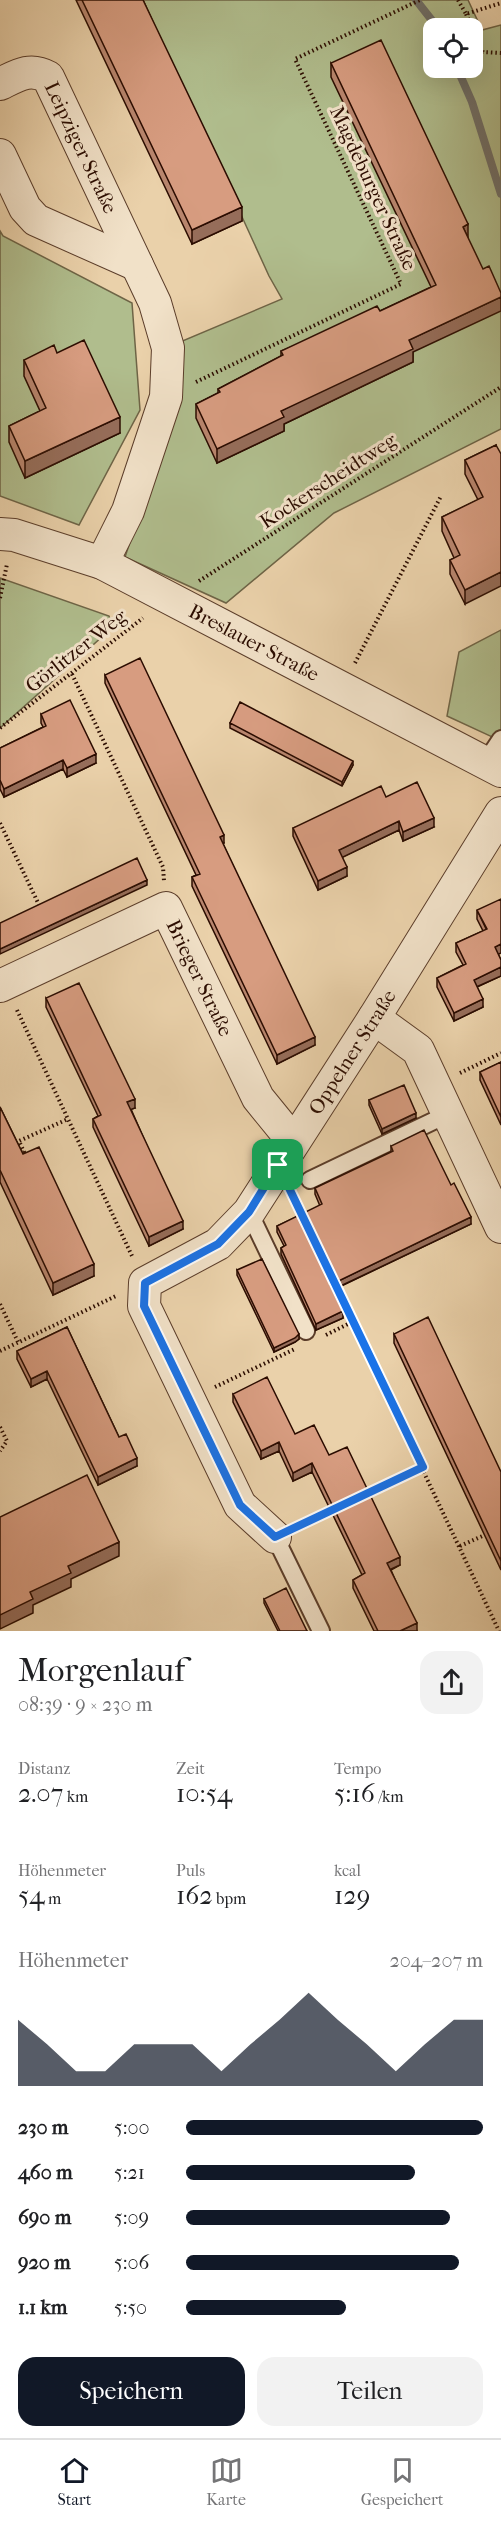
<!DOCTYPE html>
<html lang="de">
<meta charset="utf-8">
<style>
:root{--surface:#fff;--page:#f2f2f2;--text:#202124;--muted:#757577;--line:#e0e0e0;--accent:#111827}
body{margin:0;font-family:"IM FELL French Canon",serif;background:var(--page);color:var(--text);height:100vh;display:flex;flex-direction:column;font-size:22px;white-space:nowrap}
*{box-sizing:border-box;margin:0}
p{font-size:20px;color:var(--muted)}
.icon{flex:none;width:33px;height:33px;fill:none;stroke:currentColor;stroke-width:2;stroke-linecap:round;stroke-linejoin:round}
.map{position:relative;height:1631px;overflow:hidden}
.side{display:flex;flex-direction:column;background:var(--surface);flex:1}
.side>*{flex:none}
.fabs{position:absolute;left:423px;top:18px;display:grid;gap:12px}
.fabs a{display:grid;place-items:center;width:60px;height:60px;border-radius:12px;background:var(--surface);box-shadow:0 6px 24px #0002;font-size:30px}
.pin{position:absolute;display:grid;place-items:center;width:51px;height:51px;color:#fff;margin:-26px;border-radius:12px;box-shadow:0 3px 9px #0006}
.round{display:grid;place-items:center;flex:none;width:63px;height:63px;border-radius:18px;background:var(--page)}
.overview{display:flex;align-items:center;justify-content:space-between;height:102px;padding:0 18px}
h1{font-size:33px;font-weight:600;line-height:45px}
.metrics{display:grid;grid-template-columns:repeat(3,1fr);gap:9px;height:102px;padding:6px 18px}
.metrics div{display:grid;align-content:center}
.metrics b{font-size:26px;font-weight:600}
.metrics small{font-size:16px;font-weight:400}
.metrics p{font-size:16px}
.chart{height:168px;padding:12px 18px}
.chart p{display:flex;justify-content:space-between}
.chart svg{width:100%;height:108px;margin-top:6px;fill:var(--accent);opacity:.7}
.action{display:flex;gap:12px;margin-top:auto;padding:12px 18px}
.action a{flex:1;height:69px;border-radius:18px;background:var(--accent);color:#fff;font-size:24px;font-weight:600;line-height:69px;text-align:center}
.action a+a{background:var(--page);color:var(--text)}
ul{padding:0 18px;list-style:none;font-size:20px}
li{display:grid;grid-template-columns:96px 72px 1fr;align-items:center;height:45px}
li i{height:15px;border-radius:8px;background:var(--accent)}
.menu{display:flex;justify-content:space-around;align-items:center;height:84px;border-top:2px solid var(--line);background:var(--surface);font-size:16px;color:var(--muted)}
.menu a{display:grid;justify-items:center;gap:3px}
.menu .on{color:var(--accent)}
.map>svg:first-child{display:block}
</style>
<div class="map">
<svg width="501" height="1631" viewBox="0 0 501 1631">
<rect width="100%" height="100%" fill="#ead1aa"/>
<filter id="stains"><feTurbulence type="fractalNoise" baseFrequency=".00333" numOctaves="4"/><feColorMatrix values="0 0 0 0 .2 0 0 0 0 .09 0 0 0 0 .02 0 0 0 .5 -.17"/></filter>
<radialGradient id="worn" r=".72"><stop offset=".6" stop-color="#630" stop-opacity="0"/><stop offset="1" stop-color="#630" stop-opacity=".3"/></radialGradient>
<path fill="#b0bd8d" stroke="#6e6446" stroke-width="1.5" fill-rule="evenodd" d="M143,0H468L482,30L501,25V429L334,513L226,603L125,557L166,435L180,342L282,299L269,276ZM434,28H472V68H434Z
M0,231L3,236L132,303L140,410L79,525L0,496Z
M0,578L109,616L113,627L0,728Z
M501,630V741L447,716L459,652Z"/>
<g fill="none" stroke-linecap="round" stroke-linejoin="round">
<path stroke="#6f716c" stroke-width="8" d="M416,0L438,28
M457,68L472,102L501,194"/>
<g stroke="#5b3d2a" stroke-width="20">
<path id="lane" d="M485,763L501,739
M310,1180L448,1114
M249,1212L306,1331
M275,1537L321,1631"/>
</g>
<g stroke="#5b3d2a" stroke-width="34">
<g id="street">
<path id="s1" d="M0,84C18,75 30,67 48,77L155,303L168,348L166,397L128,511L102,563"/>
<path d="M0,155L25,208L36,220L137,265"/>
<path id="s2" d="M0,534L14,535L102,563L501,771"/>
<path id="s3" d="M0,986L166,908L258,1098L293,1141"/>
<path d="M374,1018L418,1050L501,1227"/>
<path id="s4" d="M275,1537L240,1505L144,1306L145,1283L218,1244L249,1212L374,1018L501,813"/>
</g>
</g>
<path stroke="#2b0c00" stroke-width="4" stroke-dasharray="1.5 3" stroke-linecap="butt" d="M458,0L466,14L501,3
M466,14L483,52L501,53
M196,382L401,284L295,59L420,0
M199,581L501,387
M0,598L7,564
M355,663L441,496
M72,674L163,867L164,881
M0,728L143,618
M0,823L40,907
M17,1010L132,1256
M460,1073L501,1053
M19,1154L24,1152L19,1141L68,1119
M294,1198L304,1219
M335,1285L499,1631
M0,1304L18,1342
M326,1335L352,1322
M0,1351L116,1296
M215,1387L295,1349
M0,1427L7,1441L0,1451
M367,1493L423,1467
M302,1524L335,1508
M460,1546L487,1534"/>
<use href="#lane" stroke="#f1e1c8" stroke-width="16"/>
<use href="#street" stroke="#f1e1c8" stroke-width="32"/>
</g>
<path fill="#b9866e" stroke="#2b0c00" stroke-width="1.5" d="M76,0H143L242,221L192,244Z
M331,63L468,224L413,352V362L284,424V431L217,463L196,418V404L218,393V389L281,356V351L380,311L431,287L331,77Z
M57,353L120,433L25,478L9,442V426L40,411L24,376V360Z
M496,445L465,604L450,574V560L454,558L442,531V517L478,500L465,474V460Z
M105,675L224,843L223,844L315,1045L277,1064L192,886V877L196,875L105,683Z
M41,714L96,763L67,777L63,769L4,797L0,789V748L43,727L41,723Z
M230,723L353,765L342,786L230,728Z
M386,797L434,827L403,841L399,830L342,857L347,876L318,890L293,836V828Z
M477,910L501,960V976L477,987L483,1007L454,1021L437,987V978L463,965L456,952V943L483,931L477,919Z
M46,998L135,1108L131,1109L183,1229L149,1246L93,1127V1119L98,1116L46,1007Z
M501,1062V1125L480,1080V1072Z
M369,1100L416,1118L382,1134L369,1105Z
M0,1107L23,1154L94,1276L53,1295L0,1182Z
M391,1146L451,1185L471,1224L333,1290L343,1318L316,1330L281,1254V1248L284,1246L277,1232V1226L320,1206L315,1194V1188L391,1152Z
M237,1270L299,1339L295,1342L274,1352L237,1275Z
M67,1327L119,1437L137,1466L98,1485L47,1379L31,1387L17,1359V1351Z
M394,1334L501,1472V1570L394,1343Z
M233,1394L295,1434L329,1455L400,1565L391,1570L417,1631H374L353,1588V1580L362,1575L312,1472L293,1481L279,1451L261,1459L233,1402Z
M264,1599L307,1631H278L264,1603Z"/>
<path fill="#966d5a" stroke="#2b0c00" stroke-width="1.5" d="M242,207V221L192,244V230Z
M468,224V238L463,227Z
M501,297V311L413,352V362L284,424V431L217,463V449L281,411L409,340Z
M120,417V433L25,478V461Z
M501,572V586L465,604V590Z
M96,754V763L67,777V768Z
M63,760V769L4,797V789Z
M353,761V765L342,786V782Z
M434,818V827L403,841V832Z
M399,821V830L339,859V850Z
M224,835V843L220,845V837Z
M347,867V876L318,890V881Z
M147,880V885L0,954V949Z
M501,944V953L495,956V947Z
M501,967V976L474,988V980Z
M483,999V1007L454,1021V1013Z
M315,1037V1045L277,1064V1055Z
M135,1099V1108L127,1111V1102Z
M416,1113V1118L382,1134V1129Z
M471,1217V1224L330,1291V1285Z
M183,1221V1229L149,1246V1237Z
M94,1264V1276L53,1295V1283Z
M343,1311V1318L316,1330V1324Z
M299,1334V1339L295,1342L274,1352V1348Z
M47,1371V1379L31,1387V1379Z
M279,1442V1451L261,1459V1451Z
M137,1458V1466L98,1485V1477Z
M312,1463V1472L293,1481V1473Z
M119,1542V1556L71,1579V1587L33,1605V1613L0,1629V1615L30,1592L68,1566Z
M400,1557V1565L387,1571V1563Z
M417,1623V1631H400Z"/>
<path fill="#d79c80" stroke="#2b0c00" stroke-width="1.5" d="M82,0H143L242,207L192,230Z
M381,40L468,224L463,227L483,269L489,266L501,293V297L409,340L413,349L281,411L284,417L217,449L196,404L220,392L218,389L283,355L281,351L377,306L380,311L436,285L331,63Z
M84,340L120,417L25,461L9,426L46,408L24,360L54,345L57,353Z
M496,445L501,454V572L465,590L450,560L460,555L442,517L483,497L465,460Z
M140,658L224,835L220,837L315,1037L277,1055L192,877L200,874L105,675Z
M70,700L96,754L67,768L63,760L4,789L0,780V748L46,726L41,714Z
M240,702L353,761L342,782L230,723Z
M417,782L434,818L403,832L399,821L339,850L347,867L318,881L293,828L381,786L386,797Z
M137,858L147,880L0,949V923Z
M501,899V944L495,947L501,960V967L474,980L483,999L454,1013L437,978L466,964L456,943L487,929L477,910Z
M79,983L135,1099L127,1102L183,1221L149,1237L93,1119L101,1115L46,998Z
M501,1062V1117L480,1072Z
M404,1085L416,1113L382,1129L369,1100Z
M0,1107L23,1154L39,1147L94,1264L53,1283L0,1170Z
M424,1130L451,1185L454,1183L471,1217L330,1285L343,1311L316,1324L281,1248L286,1245L277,1226L322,1204L315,1188L393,1151L391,1146Z
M262,1259L299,1334L295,1338L274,1348L237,1270Z
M428,1317L501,1472V1561L394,1334Z
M67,1327L119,1437L126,1434L137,1458L98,1477L47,1371L31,1379L17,1351Z
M267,1377L295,1434L314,1425L329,1455L347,1447L400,1557L387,1563L417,1623L400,1631H378L353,1580L365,1573L312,1463L293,1473L279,1442L261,1451L233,1394Z
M87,1475L119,1542L68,1566L71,1573L30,1592L33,1599L0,1615V1517Z
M286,1588L307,1631H280L264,1599Z"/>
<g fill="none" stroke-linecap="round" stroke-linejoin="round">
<g stroke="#fff" stroke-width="12">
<path id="route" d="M278,1165L423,1467L275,1537L240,1505L144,1306L145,1283L218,1244L249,1212Z"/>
</g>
<use href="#route" stroke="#1a73e8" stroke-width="8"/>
</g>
<g text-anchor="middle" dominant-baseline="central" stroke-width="6" stroke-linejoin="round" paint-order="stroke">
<g font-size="20" fill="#2b0c00" stroke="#f1e1c8">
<text stroke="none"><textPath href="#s1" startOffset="129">Leipziger Straße</textPath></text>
<text transform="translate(373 188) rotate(65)">Magdeburger Straße</text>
<text transform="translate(328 481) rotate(-33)">Kockerscheidtweg</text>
<text stroke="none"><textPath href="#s2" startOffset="278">Breslauer Straße</textPath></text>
<text transform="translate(76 651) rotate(-38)">Görlitzer Weg</text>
<text stroke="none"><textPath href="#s3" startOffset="261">Brieger Straße</textPath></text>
<text stroke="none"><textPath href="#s4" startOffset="609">Oppelner Straße</textPath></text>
</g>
</g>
<rect width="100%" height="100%" filter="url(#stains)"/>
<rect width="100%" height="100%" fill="url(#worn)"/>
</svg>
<div class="fabs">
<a><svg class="icon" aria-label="locate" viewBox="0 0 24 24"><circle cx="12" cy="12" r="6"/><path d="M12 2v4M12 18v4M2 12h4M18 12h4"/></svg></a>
</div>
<div class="pin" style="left:278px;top:1165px;background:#1e9e55"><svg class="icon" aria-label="arrive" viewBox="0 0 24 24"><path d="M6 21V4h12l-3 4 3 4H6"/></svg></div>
</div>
<section class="side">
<div class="overview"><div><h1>Morgenlauf</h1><p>08:39 · 9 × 230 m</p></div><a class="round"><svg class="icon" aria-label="share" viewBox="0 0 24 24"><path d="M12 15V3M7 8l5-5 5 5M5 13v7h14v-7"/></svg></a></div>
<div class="metrics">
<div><p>Distanz</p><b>2.07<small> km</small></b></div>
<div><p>Zeit</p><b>10:54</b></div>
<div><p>Tempo</p><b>5:16<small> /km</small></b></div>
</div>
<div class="metrics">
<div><p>Höhenmeter</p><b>54<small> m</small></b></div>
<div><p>Puls</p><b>162<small> bpm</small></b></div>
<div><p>kcal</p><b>129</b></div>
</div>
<div class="chart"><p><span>Höhenmeter</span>204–207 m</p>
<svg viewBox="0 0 160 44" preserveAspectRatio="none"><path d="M0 44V17L10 27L20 38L30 38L40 27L50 27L60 27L70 38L80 27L90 17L100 6L110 17L120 27L130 38L140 27L150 17L160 17V44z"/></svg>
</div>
<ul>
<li><b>230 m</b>5:00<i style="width:100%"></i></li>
<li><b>460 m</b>5:21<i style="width:77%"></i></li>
<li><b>690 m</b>5:09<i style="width:89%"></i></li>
<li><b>920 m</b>5:06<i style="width:92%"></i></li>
<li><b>1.1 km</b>5:50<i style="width:54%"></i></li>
</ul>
<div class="action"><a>Speichern</a><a>Teilen</a></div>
</section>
<nav class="menu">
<a class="on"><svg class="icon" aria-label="home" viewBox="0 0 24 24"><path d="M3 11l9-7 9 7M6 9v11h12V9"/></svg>Start</a>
<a><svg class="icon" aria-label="map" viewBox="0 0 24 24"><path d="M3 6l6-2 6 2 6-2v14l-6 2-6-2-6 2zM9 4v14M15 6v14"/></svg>Karte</a>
<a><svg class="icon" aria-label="saved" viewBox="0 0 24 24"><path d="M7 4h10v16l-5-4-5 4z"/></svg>Gespeichert</a>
</nav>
